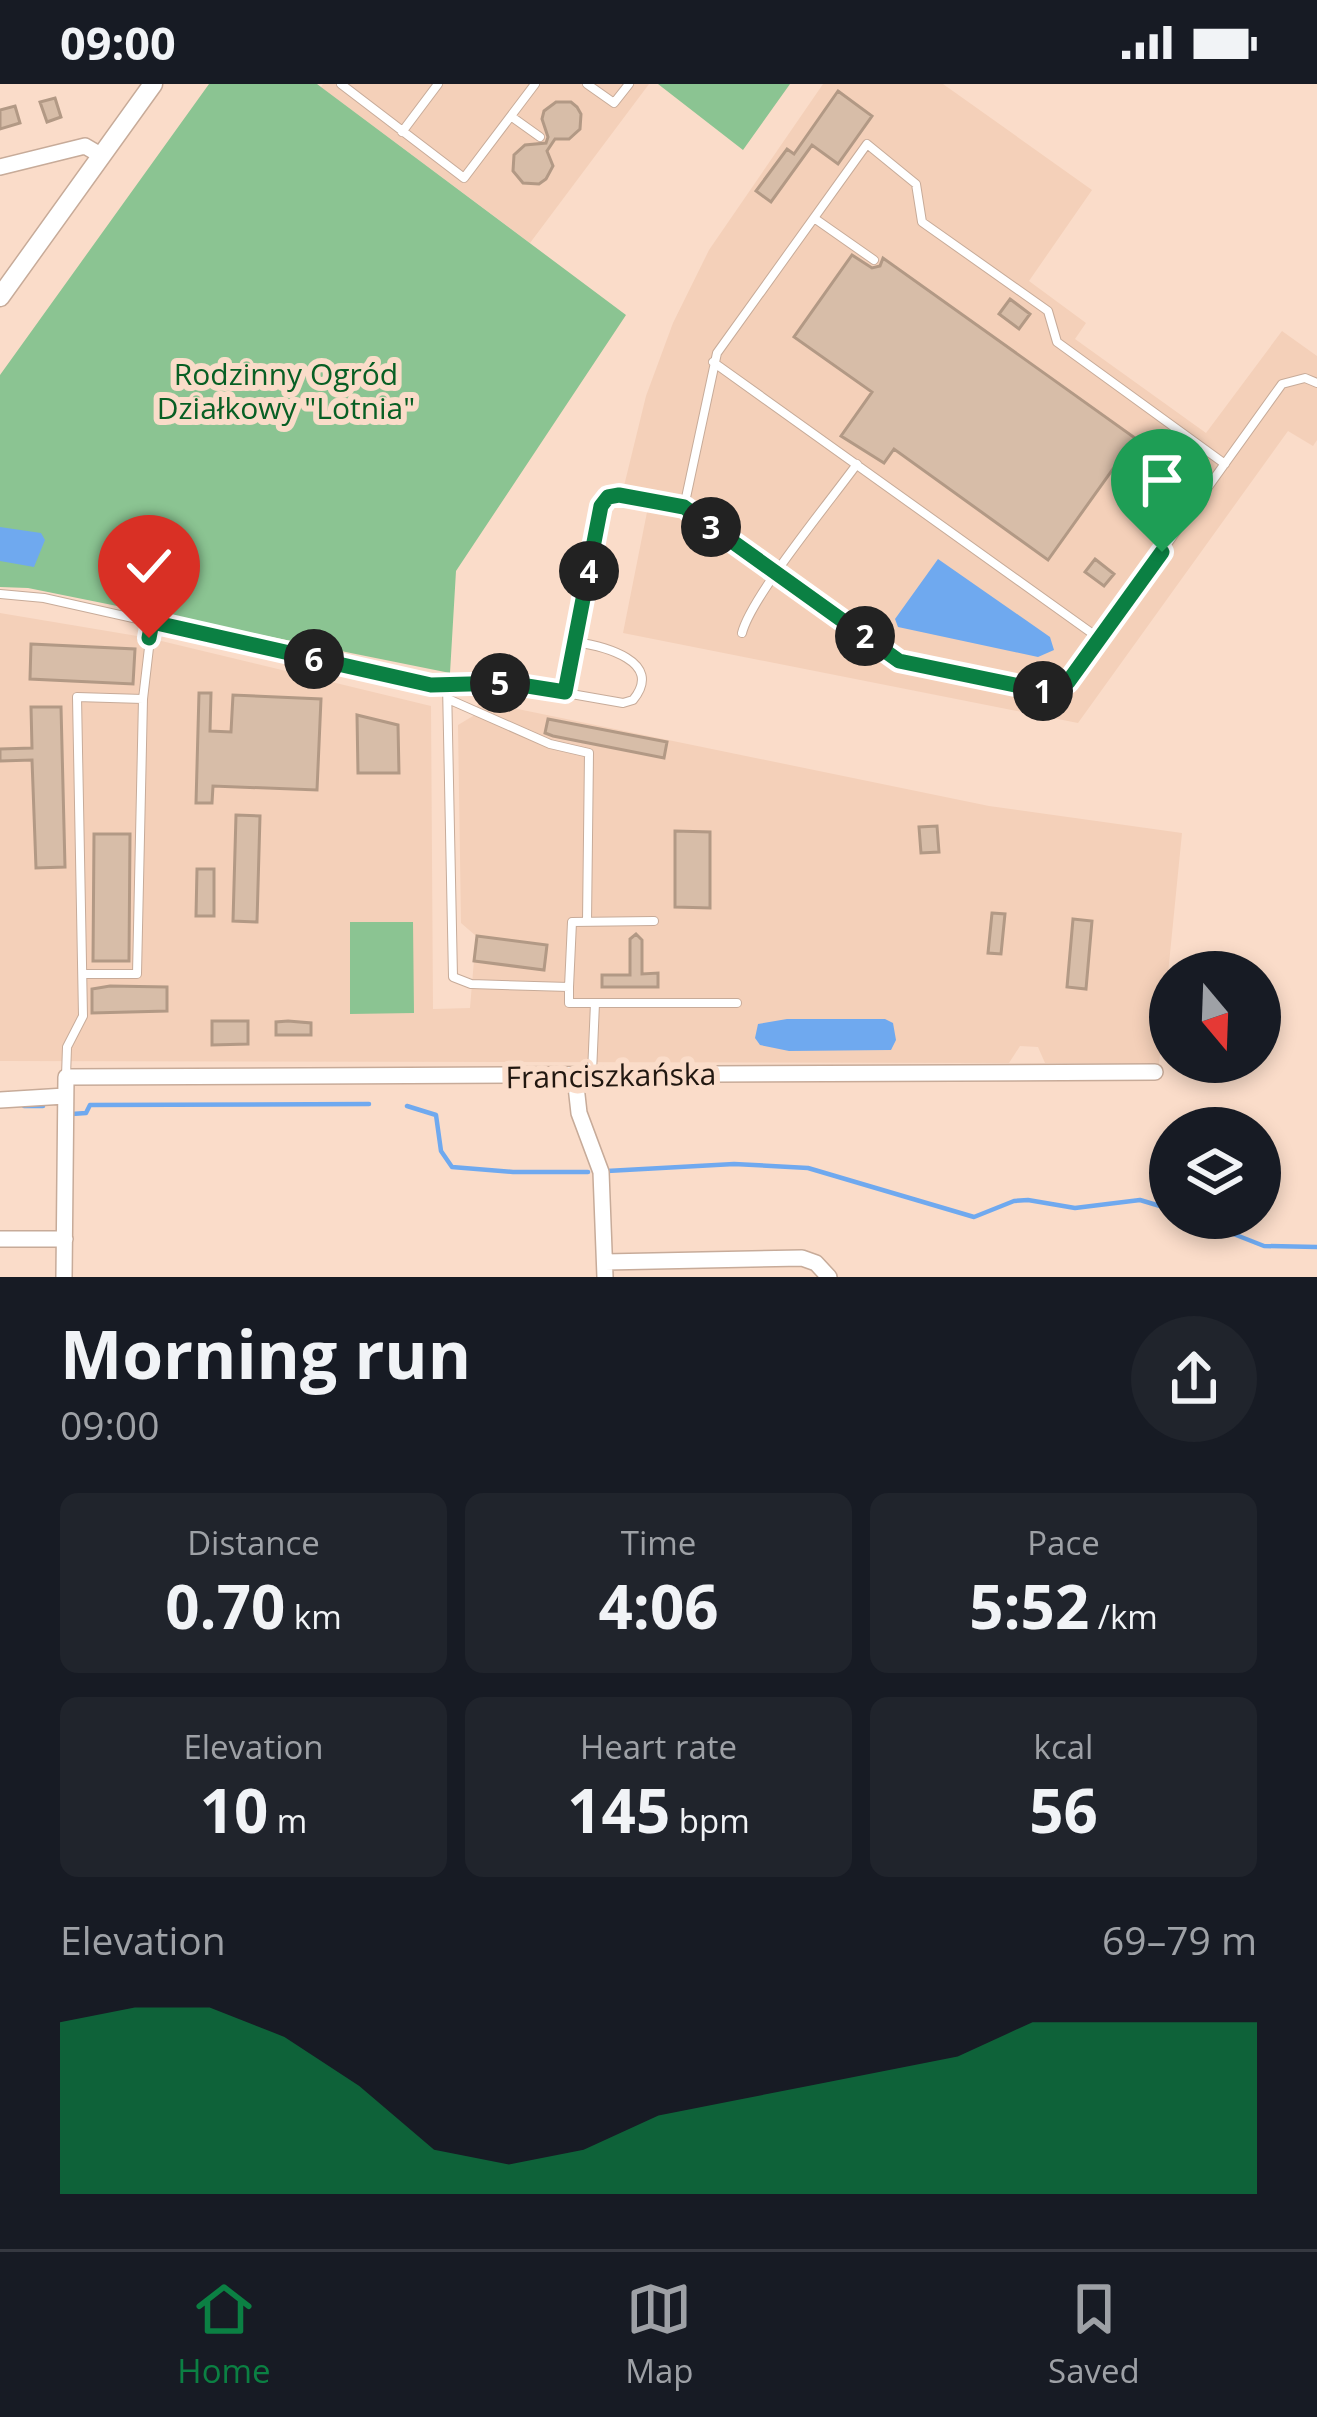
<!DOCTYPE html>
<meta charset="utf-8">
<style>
:root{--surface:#171b24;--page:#20242c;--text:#f1f3f6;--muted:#9ea1a6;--line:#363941;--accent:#0b8043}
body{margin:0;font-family:"Open Sans",sans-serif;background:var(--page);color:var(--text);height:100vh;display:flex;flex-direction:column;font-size:45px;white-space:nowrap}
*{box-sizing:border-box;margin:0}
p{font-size:39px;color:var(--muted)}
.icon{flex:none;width:66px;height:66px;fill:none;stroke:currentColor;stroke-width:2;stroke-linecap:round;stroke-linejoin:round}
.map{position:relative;height:1193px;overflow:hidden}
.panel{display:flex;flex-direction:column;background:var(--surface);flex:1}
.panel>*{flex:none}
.needle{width:78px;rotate:161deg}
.fabs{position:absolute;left:1149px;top:867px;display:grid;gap:24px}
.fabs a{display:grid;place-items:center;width:132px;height:132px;border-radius:50%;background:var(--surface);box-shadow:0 6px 18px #0003;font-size:60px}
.pin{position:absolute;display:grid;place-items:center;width:102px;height:102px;color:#fff;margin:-123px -51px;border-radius:50% 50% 50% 0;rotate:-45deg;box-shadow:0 0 12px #0007}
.pin .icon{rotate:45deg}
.km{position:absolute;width:60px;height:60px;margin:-30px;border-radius:50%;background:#222;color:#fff;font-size:33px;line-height:60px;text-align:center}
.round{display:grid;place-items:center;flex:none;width:126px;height:126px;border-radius:63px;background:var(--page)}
.head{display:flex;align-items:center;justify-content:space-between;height:204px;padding:0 60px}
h1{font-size:66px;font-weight:700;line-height:90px}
.metrics{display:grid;grid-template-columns:repeat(3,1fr);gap:18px;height:204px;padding:12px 60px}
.metrics div{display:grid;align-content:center;border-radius:18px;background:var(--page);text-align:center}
.metrics b{font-size:60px;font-weight:700}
.metrics small{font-size:33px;font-weight:400}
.metrics p{font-size:33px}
.chart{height:336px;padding:24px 60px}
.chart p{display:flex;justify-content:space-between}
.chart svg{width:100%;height:216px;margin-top:12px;fill:var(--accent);opacity:.7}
.status{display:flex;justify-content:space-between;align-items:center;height:84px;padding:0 60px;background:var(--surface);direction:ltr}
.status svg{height:33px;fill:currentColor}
.tab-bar{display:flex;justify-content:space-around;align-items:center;height:168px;border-top:3px solid var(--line);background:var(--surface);font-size:33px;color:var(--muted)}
.tab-bar a{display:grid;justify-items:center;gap:6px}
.tab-bar .current{color:var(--accent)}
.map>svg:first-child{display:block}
</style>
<div class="status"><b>09:00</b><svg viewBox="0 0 49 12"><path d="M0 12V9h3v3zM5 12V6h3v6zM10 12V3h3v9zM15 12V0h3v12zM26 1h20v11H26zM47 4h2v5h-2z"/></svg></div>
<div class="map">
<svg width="1317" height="1193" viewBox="0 0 1317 1193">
<rect width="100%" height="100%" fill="#fadcc9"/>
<path fill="#f4d0b9" d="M323,0H649L530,159L321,3Z
M823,0H943L1092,106L1029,197L1086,239L1075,255L1206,349L1282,247L1317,272V356L1313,362L1288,347L1078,639L623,549L651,408L624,402L646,312L673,239L709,166Z
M0,529L149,554L431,622L433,925L470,924L476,852L461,839L458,641L473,632L479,617L989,722L1182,749L1159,980L1045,979L1038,963L1020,962L1009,979L0,977Z"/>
<path fill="#8bc492" d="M209,0H317L626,231L456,487L450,589L28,504L0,503V291Z
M658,0H790L743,66Z
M350,838H413L414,929L350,930Z"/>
<path fill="#6fa9ef" d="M0,443L41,449L45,456L34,483L0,477Z
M938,475L1050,553L1054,566L1038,573L898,543L895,535Z
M787,935H885L893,939L896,956L891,966L789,967L760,961L755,954L758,940Z"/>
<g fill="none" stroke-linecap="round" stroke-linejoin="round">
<path stroke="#6fa9ef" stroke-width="4.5" d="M24,1022H43
M407,1022L436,1031L441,1067L452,1083L513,1088H588
M72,1030L86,1029L90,1021L369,1020
M607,1087L734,1080L808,1084L974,1133L1014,1117L1028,1116L1075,1124L1140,1116L1170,1125
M1193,1134L1264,1162L1317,1163"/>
</g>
<path fill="#d7bda8" stroke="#b29985" stroke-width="3" d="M838,7L872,32L838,80L812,61L771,118L756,107L787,65L794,70Z
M55,14L61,33L47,38L40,18Z
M556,18H571L577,23L581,30L580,45L569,55H555L547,67L553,82L546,95L539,100L523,99L513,87L514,71L525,61L546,59L548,53L542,35L544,27Z
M15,22L20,39L0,45V26Z
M852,171L872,184L880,182L883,174L1135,354L1048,476L894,365L884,379L841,352L872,308L794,253Z
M1010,215L1030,230L1019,245L999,230Z
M1095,475L1114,490L1104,502L1085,488Z
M31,560L135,565L133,600L30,595Z
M199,609H211L210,647L231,648L233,611L321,615L317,706L213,702L212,719H196Z
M31,623H61L65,783L36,784L32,676L0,677V665L32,664Z
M357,631L398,641L399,689H358Z
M548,635L667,658L664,674L553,652L545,649Z
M236,731L260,732L257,838L233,837Z
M937,742L939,768L921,769L919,743Z
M675,747L710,748V824L675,823Z
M94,750H130L129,877H93Z
M197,785H214V832H196Z
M992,829L1005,830L1001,870L988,869Z
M1073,835L1092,837L1086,905L1067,903Z
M636,850L642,856V890L658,889V903H602V891H630V855Z
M477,852L547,861L544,886L474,877Z
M110,902L167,903V927L92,929V905Z
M212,937H248V960L212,961Z
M288,937L311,939V951H276V938Z"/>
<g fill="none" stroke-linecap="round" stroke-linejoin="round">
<g stroke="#c7ab99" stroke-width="10">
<path id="service" d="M341,0L464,94L535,0
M587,0L614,19L629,0
M512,33L540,53
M402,48L438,0
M814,134L874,176
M713,278L1100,555
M684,423L717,269L867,60L916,100L922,138L1048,227L1057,258L1225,380
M0,510L44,514L431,601L508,599L623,619L633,616C665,577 603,562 575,558
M742,549C751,513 831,416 857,380
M447,601L453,893L471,900L569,903V919H737
M565,608L601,422L607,413L618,411L684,423L899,577L1044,607L1057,606L1068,598L1282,300L1305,294L1317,299
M448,615L550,660L589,669L587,838
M83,890H137L143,615L152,538
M569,903L572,838L654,837
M592,989L595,919
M66,992L67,963L83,932L77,613L143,615"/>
</g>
<g stroke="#c7ab99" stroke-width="18">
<path id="minor" d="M0,83L85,62L102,72
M575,993L579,1029L601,1088L605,1193
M0,1016L65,1012
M0,1155H65
M605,1178L802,1174L816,1179L829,1193
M64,1193L66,993L1155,988"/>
</g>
<g stroke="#c7ab99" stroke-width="21">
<path id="tertiary" d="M0,213L153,0"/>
</g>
<use href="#service" stroke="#fff" stroke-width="8"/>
<use href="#minor" stroke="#fff" stroke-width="15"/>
<use href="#tertiary" stroke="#fff" stroke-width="18"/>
</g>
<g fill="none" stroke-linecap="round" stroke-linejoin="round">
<g stroke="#fff" stroke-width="24">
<path id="route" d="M149,554L152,538L431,601L508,599L565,608L601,422L608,413L619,411L684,423L899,577L1044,607L1068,598L1162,468"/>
</g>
<use href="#route" stroke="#0b8043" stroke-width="15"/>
</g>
<g text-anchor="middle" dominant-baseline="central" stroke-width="12" stroke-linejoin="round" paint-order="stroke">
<g font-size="30" fill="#085f24" stroke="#fadcc9">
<text x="286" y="289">Rodzinny Ogród<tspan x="286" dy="34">Działkowy "Lotnia"</tspan></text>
</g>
<g font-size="30" fill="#211710" stroke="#fadcc9">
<text transform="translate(611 991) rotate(-1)">Franciszkańska</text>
</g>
</g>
</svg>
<div class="fabs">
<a><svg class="needle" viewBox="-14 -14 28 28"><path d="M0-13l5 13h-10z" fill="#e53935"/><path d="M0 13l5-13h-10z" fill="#9ea1a6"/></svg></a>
<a><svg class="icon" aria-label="layers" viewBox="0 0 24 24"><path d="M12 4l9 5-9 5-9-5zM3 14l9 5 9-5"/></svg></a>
</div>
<div class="pin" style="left:1162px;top:468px;background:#1e9e55"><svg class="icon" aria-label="arrive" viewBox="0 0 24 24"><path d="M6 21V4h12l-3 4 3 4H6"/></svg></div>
<div class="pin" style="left:149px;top:554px;background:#d93025"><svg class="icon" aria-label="check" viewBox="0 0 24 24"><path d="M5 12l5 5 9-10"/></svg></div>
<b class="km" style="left:1043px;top:607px">1</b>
<b class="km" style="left:865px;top:552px">2</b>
<b class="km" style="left:711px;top:443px">3</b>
<b class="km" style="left:589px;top:487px">4</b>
<b class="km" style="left:500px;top:599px">5</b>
<b class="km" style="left:314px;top:575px">6</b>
</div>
<section class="panel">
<div class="head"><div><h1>Morning run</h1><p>09:00</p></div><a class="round"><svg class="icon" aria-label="share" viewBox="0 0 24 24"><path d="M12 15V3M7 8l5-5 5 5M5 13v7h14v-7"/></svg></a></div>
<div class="metrics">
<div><p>Distance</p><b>0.70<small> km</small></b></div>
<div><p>Time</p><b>4:06</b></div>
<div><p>Pace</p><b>5:52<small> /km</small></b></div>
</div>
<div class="metrics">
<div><p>Elevation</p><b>10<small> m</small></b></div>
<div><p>Heart rate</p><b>145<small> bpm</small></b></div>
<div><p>kcal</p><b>56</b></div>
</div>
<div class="chart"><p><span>Elevation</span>69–79 m</p>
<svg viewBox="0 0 160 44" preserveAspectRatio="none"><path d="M0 44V9L10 6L20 6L30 12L40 22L50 35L60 38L70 35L80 28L90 25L100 22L110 19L120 16L130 9L140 9L150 9L160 9V44z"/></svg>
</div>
</section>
<nav class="tab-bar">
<a class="current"><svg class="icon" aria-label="home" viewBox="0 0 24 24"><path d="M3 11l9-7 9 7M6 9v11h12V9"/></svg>Home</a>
<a><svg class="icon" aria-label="map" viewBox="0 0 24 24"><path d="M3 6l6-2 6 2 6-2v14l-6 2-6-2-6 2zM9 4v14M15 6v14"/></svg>Map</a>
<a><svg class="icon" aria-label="saved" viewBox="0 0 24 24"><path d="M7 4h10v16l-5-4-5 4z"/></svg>Saved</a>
</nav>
